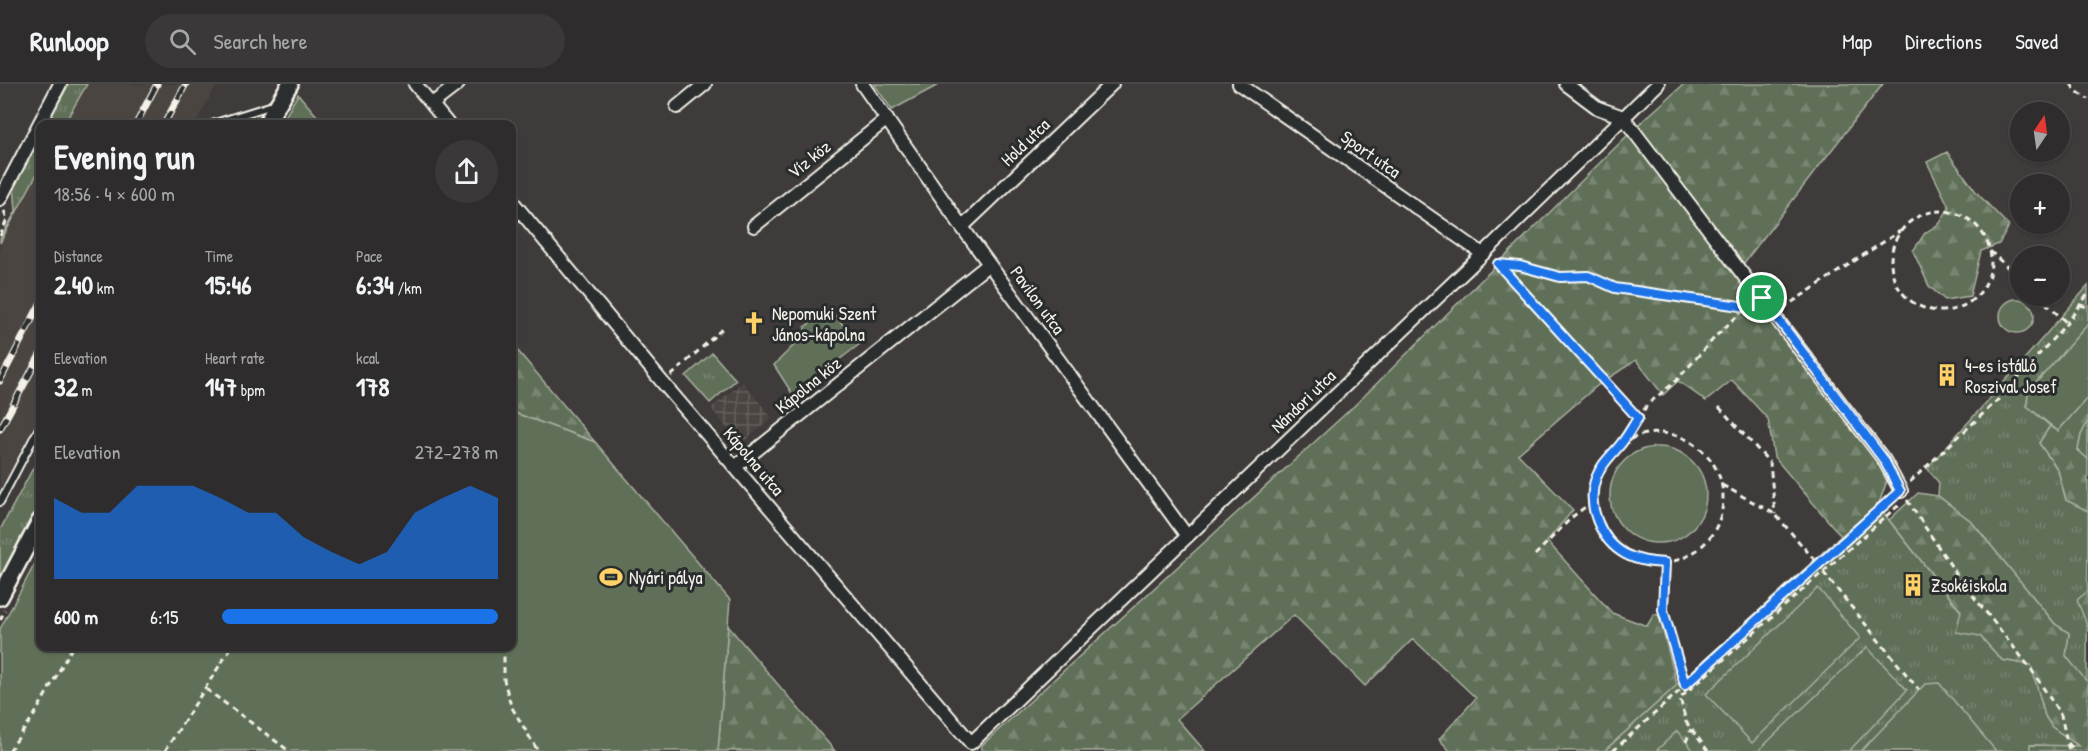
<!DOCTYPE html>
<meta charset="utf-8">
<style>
:root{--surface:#2e2c2c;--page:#3a3838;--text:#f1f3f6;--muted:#a7a7a9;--line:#494848;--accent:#1a73e8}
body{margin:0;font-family:"Patrick Hand",sans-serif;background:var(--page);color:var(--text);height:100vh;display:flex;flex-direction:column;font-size:22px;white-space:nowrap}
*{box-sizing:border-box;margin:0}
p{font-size:20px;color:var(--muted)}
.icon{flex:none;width:33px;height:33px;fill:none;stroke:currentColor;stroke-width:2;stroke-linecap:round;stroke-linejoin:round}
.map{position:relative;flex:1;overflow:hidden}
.sheet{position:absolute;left:36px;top:36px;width:480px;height:531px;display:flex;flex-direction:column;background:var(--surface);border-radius:12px;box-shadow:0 2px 4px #0004,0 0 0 2px var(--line)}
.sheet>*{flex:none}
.needle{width:39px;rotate:13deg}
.buttons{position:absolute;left:2010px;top:18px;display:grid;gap:12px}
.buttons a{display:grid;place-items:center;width:60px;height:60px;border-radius:50%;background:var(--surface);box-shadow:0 2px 4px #0004,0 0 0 2px var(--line);font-size:30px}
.pin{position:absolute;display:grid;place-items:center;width:51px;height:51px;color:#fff;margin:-26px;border:3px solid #fff;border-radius:50%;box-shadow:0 2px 6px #0007}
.round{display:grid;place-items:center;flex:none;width:63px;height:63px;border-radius:32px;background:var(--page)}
.headline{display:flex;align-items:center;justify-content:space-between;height:102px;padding:0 18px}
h1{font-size:33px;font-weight:700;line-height:45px}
.stats{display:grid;grid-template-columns:repeat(3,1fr);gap:9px;height:102px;padding:6px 18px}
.stats div{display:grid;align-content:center}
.stats b{font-size:26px;font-weight:700}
.stats small{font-size:16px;font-weight:400}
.stats p{font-size:16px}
.chart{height:168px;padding:12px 18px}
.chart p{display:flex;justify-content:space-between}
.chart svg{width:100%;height:108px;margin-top:6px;fill:var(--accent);opacity:.7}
ul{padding:0 18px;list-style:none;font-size:20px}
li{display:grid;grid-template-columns:96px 72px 1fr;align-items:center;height:45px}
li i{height:15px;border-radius:8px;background:var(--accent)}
header{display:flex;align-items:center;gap:36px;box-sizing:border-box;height:84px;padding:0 30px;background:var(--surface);border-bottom:2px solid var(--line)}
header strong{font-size:28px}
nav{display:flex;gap:33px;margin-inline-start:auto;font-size:21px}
.search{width:420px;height:54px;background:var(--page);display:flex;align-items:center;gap:15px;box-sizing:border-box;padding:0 21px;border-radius:33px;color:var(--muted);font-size:22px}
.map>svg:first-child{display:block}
</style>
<header>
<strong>Runloop</strong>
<div class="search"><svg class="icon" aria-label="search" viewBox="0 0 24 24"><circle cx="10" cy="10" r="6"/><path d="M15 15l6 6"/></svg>Search here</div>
<nav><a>Map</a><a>Directions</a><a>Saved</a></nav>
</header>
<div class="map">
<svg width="2088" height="667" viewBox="0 0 2088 667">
<defs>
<pattern id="industrial-grid" width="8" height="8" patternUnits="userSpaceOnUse" patternTransform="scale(1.5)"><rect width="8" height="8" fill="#4c4542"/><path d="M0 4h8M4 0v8" fill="none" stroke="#66605d"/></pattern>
<pattern id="grass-tufts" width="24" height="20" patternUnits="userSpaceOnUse" patternTransform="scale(1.5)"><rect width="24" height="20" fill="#607059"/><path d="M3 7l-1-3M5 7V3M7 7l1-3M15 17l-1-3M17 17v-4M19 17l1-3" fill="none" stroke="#778571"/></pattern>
<pattern id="forest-firs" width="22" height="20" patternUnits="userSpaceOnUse" patternTransform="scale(1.5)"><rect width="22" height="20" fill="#607059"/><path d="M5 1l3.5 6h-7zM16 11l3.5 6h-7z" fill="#778571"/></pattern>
</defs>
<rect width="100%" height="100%" fill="#3e3b3a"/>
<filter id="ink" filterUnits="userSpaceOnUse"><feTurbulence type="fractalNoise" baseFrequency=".0167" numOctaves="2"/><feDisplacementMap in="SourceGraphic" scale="12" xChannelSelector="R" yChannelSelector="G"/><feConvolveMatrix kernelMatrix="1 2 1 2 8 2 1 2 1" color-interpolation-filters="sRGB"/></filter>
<g filter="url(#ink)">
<path fill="#4c4542" d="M69,0H217L195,40H47Z
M40,53V330L0,407V155L16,127L14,102Z"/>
<path fill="url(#industrial-grid)" d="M743,298L772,334L740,361L711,324Z"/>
<path fill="url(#grass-tufts)" stroke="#aab0a0" stroke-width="1.5" d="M69,0H87L64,40H47Z
M40,53V84L0,159V155L16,127L14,102Z
M2088,202V240L2028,308L2027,322L2050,342L2039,359L2058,386L2066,416L2088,427L2087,600L2066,572L2069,549L2056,541L1971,437L1938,412L1939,399L1927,384L1991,313Z
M712,269L736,296L710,319L686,292Z
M40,371V421L0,495V446Z
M1878,422L1980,552L2002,576L2032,581L2045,632L2052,643L2080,663L2031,661L2030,667H1604L1841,452Z"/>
<path fill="url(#forest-firs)" stroke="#aab0a0" stroke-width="1.5" d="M1684,0H1883L1736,189L1879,373L1888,394L1878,422L1841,452L1774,373L1768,335L1732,296L1706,317L1678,297L1663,311L1636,276L1598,301L1518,370L1573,426L1547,457L1612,529L1647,542L1654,530L1659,531L1677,601L1604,667H1450L1439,655L1476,614L1413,555L1365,602L1294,531L1177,635L1205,667H983L981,662L1354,322L1637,42Z
M298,10L324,40H281Z
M1947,68L1977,109L2009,142L1999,160L1981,167L1970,212L1945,216L1929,202L1913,167L1925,149L1940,139L1949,123L1927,78Z
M512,260L595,358L512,328Z
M2088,313V337L2081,351L2078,366L2088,375V427L2066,416L2058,386L2039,359L2050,342L2058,347Z
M1918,409L1938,412L1971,437L2055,540L2069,549L2066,572L2088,599V667H2030V661L2079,662L2052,643L2045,632L2031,581L2002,576L1980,552L1956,548L1961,527L1889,436Z
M2088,507V543L2077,516Z
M728,542L835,667H718Z"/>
<path fill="#607059" stroke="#aab0a0" stroke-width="1.5" d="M874,0H940L892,26Z
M2000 232a17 17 0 1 1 34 0a17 17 0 1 1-34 0Z
M828,224L860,260L793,311L774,281L804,251L805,243Z
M2088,240V313L2058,347L2027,322L2028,308Z
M512,328L595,358L730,516L718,667H0V545L40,470V562H512Z
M2088,337V375L2078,366L2081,351Z
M1610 411a48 48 0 1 1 96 0a48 48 0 1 1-96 0Z
M1818,504L1860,554L1752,659L1706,610Z
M1867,563L1907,606L1849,667H1762L1760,665Z
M1939,599L1996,667H1861L1925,600Z
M1677,647L1694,667H1656Z"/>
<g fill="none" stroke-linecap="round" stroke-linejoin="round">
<g stroke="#f4f1e8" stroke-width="10">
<path id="service" d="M212,40L276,20
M0,418L40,342"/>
</g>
<g stroke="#f4f1e8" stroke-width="16">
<path id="minor" d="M415,0L448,40
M862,0L962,143L1187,452
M1239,0L1483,170
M1566,0L1598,24L1623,33L1884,376L1901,407
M432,20L458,0
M677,23L705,0
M0,115L60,0
M512,117L663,299L971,659L1483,170L1658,0
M754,142L887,35
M962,143L1112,0
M735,383L989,180"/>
</g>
<g stroke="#f4f1e8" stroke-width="20">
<path id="tertiary" d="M266,40L290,0
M0,513L40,437"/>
</g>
<path stroke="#f4f1e8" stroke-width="3" stroke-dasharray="6 4.5" stroke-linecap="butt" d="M2071,0L2076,7L2088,15
M1891 177a50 50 0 1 1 100 0a50 50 0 1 1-100 0Z
M0,152L7,136L4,126
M1990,167L2020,195
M1498,180L1520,182L1559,193L1588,192L1615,204L1747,223
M1499,181L1638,334
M2038,212L2067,239
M2080,221L2088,223
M1783,224L1900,147
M671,292L722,245
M1719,323L1770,379L1775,430
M1593 414a65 65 0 1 1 130 0a65 65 0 1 1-130 0Z
M1620,361L1648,320L1675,298L1716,252L1747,223
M1910,398L2002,312L2067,239L2088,210
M1722,401L1775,430L1818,480L1823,488L1919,606
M1907,416L1959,494L2031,585L2061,631L2069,667
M1535,471L1572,433L1593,417
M1665,479L1663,526L1685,601V609
M0,536L5,526
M504,562V596L511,622L538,667
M206,605L289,667
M1686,658L1691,645
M2068,659L2075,667
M9,667L35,630L73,562
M165,667L232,562
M1613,667L1892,415
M1708,667L1686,638L1680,614L1900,420"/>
<use href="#service" stroke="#2a2d2e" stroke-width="6"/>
<use href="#minor" stroke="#2a2d2e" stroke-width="12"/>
<use href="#tertiary" stroke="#2a2d2e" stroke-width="15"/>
<g stroke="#f4f1e8" stroke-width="7">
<path id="rail" d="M136,40L157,0
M164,40L186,0
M0,297L40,220
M0,345L40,271"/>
</g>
<use href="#rail" stroke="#2a2d2e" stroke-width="4.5" stroke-dasharray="14" stroke-linecap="butt"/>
</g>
</g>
<g fill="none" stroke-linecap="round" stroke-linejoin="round" filter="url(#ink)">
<g stroke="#fff" stroke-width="12">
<path id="route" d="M1498,180L1520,182L1560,193L1588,192L1615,204L1747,223L1762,214L1884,376L1900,407L1685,601L1663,526L1665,479C1651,478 1638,477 1625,470C1600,456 1586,421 1596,394C1601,380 1611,372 1620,361C1627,353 1632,343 1638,334Z"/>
</g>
<use href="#route" stroke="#1a73e8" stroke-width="8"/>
</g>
<defs>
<g id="church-bare" transform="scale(1.8)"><path d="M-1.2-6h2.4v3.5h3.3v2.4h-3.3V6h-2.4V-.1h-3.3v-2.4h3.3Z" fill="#ffd166" stroke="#2a2d2e" stroke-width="2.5" paint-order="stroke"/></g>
<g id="building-bare" transform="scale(1.8)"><path d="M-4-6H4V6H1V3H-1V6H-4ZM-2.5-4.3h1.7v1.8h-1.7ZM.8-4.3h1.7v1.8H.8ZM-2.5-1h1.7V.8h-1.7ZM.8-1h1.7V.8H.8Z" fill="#ffd166" stroke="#2a2d2e" stroke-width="2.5" paint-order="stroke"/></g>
<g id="stadium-bare" transform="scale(1.8)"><path d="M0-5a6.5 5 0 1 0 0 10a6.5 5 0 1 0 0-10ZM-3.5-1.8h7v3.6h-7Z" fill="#ffd166" stroke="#2a2d2e" stroke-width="2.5" paint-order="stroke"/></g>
</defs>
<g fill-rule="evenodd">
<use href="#church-bare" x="754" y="239"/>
<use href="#building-bare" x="1947" y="291"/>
<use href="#stadium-bare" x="611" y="493"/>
<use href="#building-bare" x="1913" y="501"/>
</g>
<g text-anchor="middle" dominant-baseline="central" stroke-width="6" stroke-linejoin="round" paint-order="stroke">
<g font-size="18" fill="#f4f1e8" stroke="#2a2d2e">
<text transform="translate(1025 58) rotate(-44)">Hold utca</text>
<text transform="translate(1371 70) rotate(35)">Sport utca</text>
<text transform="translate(809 75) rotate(-39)">Víz köz</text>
<text transform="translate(1038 216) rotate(54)">Pavilon utca</text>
<text transform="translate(808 301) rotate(-39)">Kápolna köz</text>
<text transform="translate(1303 317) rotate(-44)">Nándori utca</text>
<text transform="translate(754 377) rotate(50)">Kápolna utca</text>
</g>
<g font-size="18" fill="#f4f1e8" stroke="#2a2d2e" text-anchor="start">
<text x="772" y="229">Nepomuki Szent<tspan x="772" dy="21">János-kápolna</tspan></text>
<text x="1965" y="281">4-es istálló<tspan x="1965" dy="21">Roszival Josef</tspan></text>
<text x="629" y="493">Nyári pálya</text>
<text x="1931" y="501">Zsokéiskola</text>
</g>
</g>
</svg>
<div class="buttons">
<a><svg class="needle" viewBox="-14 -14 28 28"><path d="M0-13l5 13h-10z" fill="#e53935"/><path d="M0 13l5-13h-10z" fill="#a7a7a9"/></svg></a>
<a>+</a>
<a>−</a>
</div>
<div class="pin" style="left:1762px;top:214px;background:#1e9e55"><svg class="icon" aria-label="arrive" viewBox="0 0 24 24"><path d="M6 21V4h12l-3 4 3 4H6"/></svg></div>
<section class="sheet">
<div class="headline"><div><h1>Evening run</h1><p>18:56 · 4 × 600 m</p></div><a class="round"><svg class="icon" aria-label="share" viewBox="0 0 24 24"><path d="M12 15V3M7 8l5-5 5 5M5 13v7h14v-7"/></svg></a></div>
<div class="stats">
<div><p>Distance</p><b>2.40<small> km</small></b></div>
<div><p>Time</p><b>15:46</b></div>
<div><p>Pace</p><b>6:34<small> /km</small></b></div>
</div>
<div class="stats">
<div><p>Elevation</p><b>32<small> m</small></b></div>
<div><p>Heart rate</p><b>147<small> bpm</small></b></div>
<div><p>kcal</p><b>178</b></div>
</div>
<div class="chart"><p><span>Elevation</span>272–278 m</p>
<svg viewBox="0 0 160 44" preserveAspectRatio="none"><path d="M0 44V11L10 17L20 17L30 6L40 6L50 6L60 11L70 17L80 17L90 27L100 33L110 38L120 33L130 17L140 11L150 6L160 11V44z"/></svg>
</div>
<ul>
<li><b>600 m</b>6:15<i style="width:100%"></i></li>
</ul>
</section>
</div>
